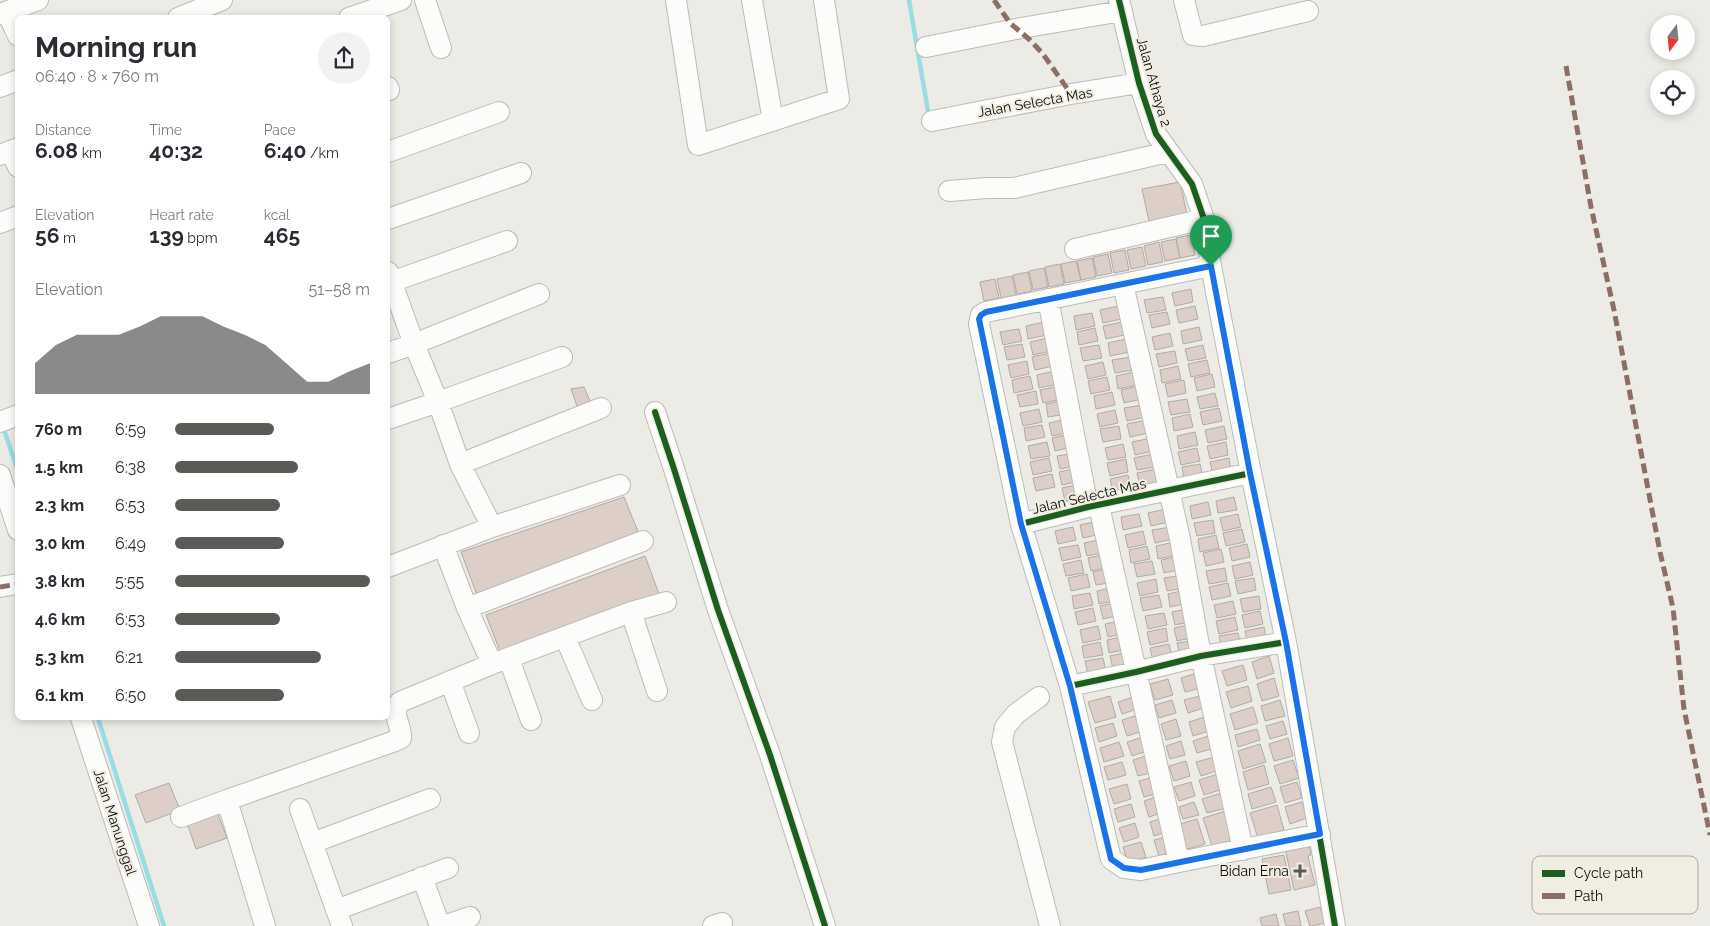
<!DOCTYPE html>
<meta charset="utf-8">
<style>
:root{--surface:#fff;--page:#f2f2f3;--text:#2b2b33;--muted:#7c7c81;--accent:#5b5a56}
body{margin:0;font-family:Raleway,sans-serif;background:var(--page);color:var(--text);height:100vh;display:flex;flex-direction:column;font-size:19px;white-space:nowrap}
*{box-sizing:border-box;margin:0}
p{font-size:16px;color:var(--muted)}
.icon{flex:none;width:28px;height:28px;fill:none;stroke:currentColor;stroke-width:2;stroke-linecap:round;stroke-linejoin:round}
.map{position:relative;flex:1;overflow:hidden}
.drawer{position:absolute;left:15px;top:15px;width:375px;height:705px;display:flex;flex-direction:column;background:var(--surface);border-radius:8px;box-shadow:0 2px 8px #0003}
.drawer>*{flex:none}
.needle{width:32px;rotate:195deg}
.controls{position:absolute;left:1650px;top:15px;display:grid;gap:10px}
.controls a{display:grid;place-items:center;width:45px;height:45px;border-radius:50%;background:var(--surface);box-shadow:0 2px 8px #0003;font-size:25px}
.pin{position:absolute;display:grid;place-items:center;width:42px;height:42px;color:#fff;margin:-51px -21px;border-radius:50% 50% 50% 0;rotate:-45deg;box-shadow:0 0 5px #0007}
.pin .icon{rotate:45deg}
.round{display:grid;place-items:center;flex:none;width:52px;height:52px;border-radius:26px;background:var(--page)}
.headline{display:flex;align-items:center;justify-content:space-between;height:85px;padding:0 20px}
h1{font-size:28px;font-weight:700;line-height:38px}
.figures{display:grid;grid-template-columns:repeat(3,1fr);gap:8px;height:85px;padding:5px 20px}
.figures div{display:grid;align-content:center}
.figures b{font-size:21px;font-weight:700}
.figures small{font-size:14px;font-weight:400}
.figures p{font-size:14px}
.chart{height:140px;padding:10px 20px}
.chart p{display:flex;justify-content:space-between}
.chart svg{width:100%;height:90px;margin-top:5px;fill:var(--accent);opacity:.7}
ul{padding:0 20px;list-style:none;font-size:16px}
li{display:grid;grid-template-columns:80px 60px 1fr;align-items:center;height:38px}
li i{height:12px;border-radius:6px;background:var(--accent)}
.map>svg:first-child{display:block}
</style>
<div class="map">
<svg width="1710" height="926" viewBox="0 0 1710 926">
<rect width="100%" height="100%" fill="#ecebe6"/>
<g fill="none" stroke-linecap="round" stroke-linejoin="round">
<path stroke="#98dde3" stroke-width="4.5" d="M909,0L929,117
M3,427L18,471
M98,718L164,926"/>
</g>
<path fill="#ddcec8" stroke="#aeaba8" d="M1180,182L1188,219L1150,226L1142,189Z
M1191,235L1195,255L1180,258L1176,238Z
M1176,239L1180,258L1165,261L1161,242Z
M1159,242L1163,262L1148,265L1144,246Z
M1142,247L1146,266L1131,269L1127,250Z
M1125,250L1129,270L1114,273L1110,253Z
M1108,254L1112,273L1097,276L1093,257Z
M1092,258L1096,277L1081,280L1077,261Z
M1076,261L1081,280L1065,283L1061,264Z
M1060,264L1064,284L1049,287L1045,267Z
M1044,268L1048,287L1033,290L1029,271Z
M1028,272L1032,291L1017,294L1013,275Z
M1012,276L1016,295L1001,298L997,279Z
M995,279L999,298L984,301L980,282Z
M1191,289L1193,302L1175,306L1172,293Z
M1163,297L1166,310L1147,313L1144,300Z
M1118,306L1121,319L1103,323L1100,310Z
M1195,306L1198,319L1179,323L1176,310Z
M1167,312L1170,324L1152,328L1149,315Z
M1092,313L1095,326L1076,330L1074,316Z
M1044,322L1047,335L1028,339L1026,326Z
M1122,322L1124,335L1106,339L1103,326Z
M1199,327L1202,340L1183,344L1181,331Z
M1095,328L1098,341L1079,345L1077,332Z
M1019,329L1022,341L1003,345L1000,332Z
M1170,333L1173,346L1155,350L1152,337Z
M1048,338L1051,351L1033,355L1030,342Z
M1126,339L1129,352L1110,356L1108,343Z
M1022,344L1025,357L1007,360L1004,347Z
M1099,345L1102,358L1083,361L1080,348Z
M1203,345L1206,358L1188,361L1185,349Z
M1175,351L1177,363L1159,367L1156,354Z
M1051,353L1053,366L1035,370L1032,357Z
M1131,357L1133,370L1115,373L1112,360Z
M1207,360L1210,373L1191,377L1188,364Z
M1027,361L1029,374L1011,378L1008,365Z
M1103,362L1106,375L1088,379L1085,366Z
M1178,366L1181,379L1162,383L1160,370Z
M1055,371L1058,384L1039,388L1037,375Z
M1134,372L1137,385L1118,389L1116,376Z
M1212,374L1215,387L1197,391L1194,378Z
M1030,376L1033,389L1014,393L1012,380Z
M1107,377L1110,390L1091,394L1088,381Z
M1184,380L1186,393L1168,397L1165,384Z
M1059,386L1061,399L1043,403L1040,390Z
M1139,386L1142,399L1124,403L1121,390Z
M584,387L592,406L578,409L571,389Z
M1036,391L1038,404L1020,407L1017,395Z
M1112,392L1115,405L1096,409L1094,396Z
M1215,393L1218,406L1200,409L1197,397Z
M1187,399L1190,412L1171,415L1168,402Z
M1064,400L1067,414L1048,417L1046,404Z
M1143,405L1145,417L1127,421L1124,408Z
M1219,408L1222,421L1203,425L1200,412Z
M1039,409L1042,422L1023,426L1020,413Z
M1115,410L1118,423L1100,427L1097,414Z
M1190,414L1193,427L1174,431L1172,418Z
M1067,419L1070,432L1052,436L1049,423Z
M1146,420L1148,433L1130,437L1127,424Z
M1042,425L1045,437L1026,441L1024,428Z
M1119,426L1121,439L1103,442L1100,429Z
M1224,426L1227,439L1208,443L1205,430Z
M1195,432L1198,445L1179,449L1177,436Z
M1070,434L1073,447L1055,451L1052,438Z
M1151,438L1153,451L1135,455L1132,442Z
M1047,442L1050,456L1031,459L1028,446Z
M1226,442L1228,455L1210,459L1207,446Z
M1123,444L1126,457L1108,460L1105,448Z
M1197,448L1200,461L1181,465L1178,452Z
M1075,453L1078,465L1060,469L1057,456Z
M1153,454L1155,467L1137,470L1134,458Z
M1049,458L1052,471L1033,475L1030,462Z
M1229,458L1231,471L1213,475L1210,462Z
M1126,459L1128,472L1110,476L1107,463Z
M1200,464L1203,477L1184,481L1182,467Z
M1077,468L1080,481L1062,485L1059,472Z
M1156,469L1158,483L1140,486L1137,473Z
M1052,474L1055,487L1036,491L1033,478Z
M1128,475L1131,488L1113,492L1110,479Z
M1080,484L1083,497L1065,501L1062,488Z
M624,497L639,534L478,598L461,552Z
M1234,497L1237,510L1218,513L1216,501Z
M1208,502L1211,515L1192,519L1190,506Z
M1166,509L1169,522L1151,526L1148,513Z
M1139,514L1142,526L1123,530L1121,517Z
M1238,514L1241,527L1223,531L1220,518Z
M1213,520L1215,533L1197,536L1194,523Z
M1099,521L1101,534L1083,538L1080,525Z
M1073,527L1076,540L1058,544L1055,531Z
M1171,527L1173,539L1155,543L1152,530Z
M1242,529L1245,542L1226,546L1223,533Z
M1143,531L1146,544L1128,548L1125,535Z
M1216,535L1219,548L1200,552L1198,539Z
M1103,539L1106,552L1087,556L1084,543Z
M1174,542L1177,555L1158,559L1156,546Z
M1247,544L1250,557L1232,561L1229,548Z
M1078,545L1081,557L1062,561L1059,548Z
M1147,546L1150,559L1131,563L1129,550Z
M1221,549L1224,562L1206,566L1203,553Z
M1106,554L1109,567L1091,571L1088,558Z
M645,556L659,594L501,654L486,615Z
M1180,556L1182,569L1164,573L1161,560Z
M1081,560L1084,573L1066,576L1063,564Z
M1152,561L1155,574L1137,577L1134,564Z
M1250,562L1253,575L1235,579L1232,566Z
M1112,568L1115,582L1096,585L1093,572Z
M1225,568L1227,581L1209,584L1206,571Z
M1087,574L1090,587L1071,591L1068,578Z
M1183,575L1185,588L1167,591L1164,578Z
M1254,578L1256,590L1238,594L1235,581Z
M1156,579L1158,592L1140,596L1137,583Z
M1228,583L1231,596L1212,600L1209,587Z
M1115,587L1118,600L1099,604L1097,591Z
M1186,590L1189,603L1170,607L1168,594Z
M1090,593L1093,605L1074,609L1072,596Z
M1159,595L1162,607L1143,611L1140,598Z
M1259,596L1261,609L1243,612L1240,599Z
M1233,601L1236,614L1217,618L1214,605Z
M1118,602L1121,615L1103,619L1100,606Z
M1093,608L1096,621L1078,625L1075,612Z
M1191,608L1194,621L1175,625L1172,612Z
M1260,611L1263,624L1245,628L1242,615Z
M1164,613L1167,625L1148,629L1145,616Z
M1235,617L1238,630L1219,634L1216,621Z
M1123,620L1126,633L1108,637L1105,624Z
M1193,624L1195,637L1177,641L1174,628Z
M1098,626L1101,639L1083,643L1080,630Z
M1264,627L1266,640L1248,644L1245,631Z
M1166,628L1168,641L1150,645L1147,632Z
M1238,633L1241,646L1222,649L1219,636Z
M1125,636L1128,649L1109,653L1107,640Z
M1196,640L1199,653L1180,656L1177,643Z
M1100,642L1103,655L1084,658L1082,646Z
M1169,644L1172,657L1153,661L1150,648Z
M1128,652L1131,665L1113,669L1110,656Z
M1269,656L1274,673L1257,679L1252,662Z
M1103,658L1106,671L1088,674L1085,661Z
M1243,665L1247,680L1227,686L1222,671Z
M1197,673L1201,688L1185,692L1181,678Z
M1274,678L1279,696L1262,701L1257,684Z
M1168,679L1173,695L1155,700L1150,684Z
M1248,686L1252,701L1231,708L1226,692Z
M1204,695L1207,707L1188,713L1184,700Z
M1110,696L1116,717L1095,723L1088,702Z
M1137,696L1140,708L1122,714L1118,702Z
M1172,700L1176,713L1159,718L1155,705Z
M1280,700L1285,716L1265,721L1261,706Z
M1253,707L1258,723L1235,730L1230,714Z
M1138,715L1143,731L1127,736L1122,720Z
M1208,716L1212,730L1193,736L1189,722Z
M1176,719L1181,736L1166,740L1161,724Z
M1283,721L1287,734L1270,739L1266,726Z
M1113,723L1117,736L1099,742L1095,728Z
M1257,729L1260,740L1238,747L1235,735Z
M1211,735L1215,748L1197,753L1193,741Z
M1146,736L1150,750L1132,756L1127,742Z
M1288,738L1293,756L1274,761L1269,744Z
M1181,741L1185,755L1170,759L1166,746Z
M1119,742L1124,756L1104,762L1100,748Z
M1260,744L1266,762L1243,769L1238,751Z
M1149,755L1154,772L1138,776L1133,760Z
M1215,757L1219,770L1201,776L1196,762Z
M1293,760L1299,778L1280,784L1274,766Z
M1186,761L1190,776L1174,781L1169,766Z
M1122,762L1126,775L1108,780L1104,767Z
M1264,765L1269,784L1248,790L1243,772Z
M1218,774L1223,789L1204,795L1199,780Z
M1154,777L1159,793L1144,797L1139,781Z
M1191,782L1195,796L1179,801L1174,787Z
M1297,782L1302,798L1285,803L1280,787Z
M169,783L180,810L146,823L135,795Z
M1127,784L1131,799L1114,804L1109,789Z
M1271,787L1276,802L1252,809L1248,794Z
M1222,793L1226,808L1207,813L1202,799Z
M1159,796L1164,812L1149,817L1144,801Z
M1194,802L1199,815L1183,819L1179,807Z
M1302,802L1307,818L1290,824L1285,807Z
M1131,804L1135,817L1118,822L1114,809Z
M1277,805L1284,830L1258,838L1250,813Z
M1229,810L1238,839L1212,846L1203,818Z
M217,812L227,838L196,849L187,823Z
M1163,818L1167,832L1154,836L1150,822Z
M1197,819L1205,844L1184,850L1176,825Z
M1135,823L1139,837L1124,842L1119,828Z
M1166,837L1171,852L1159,856L1154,840Z
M1141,842L1146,857L1128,863L1123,847Z
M1309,843L1311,855L1308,856L1315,885L1294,890L1285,848Z
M1284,855L1291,890L1269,894L1262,859Z
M1320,907L1326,923L1310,926L1305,911Z
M1298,911L1301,926H1286L1283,914Z
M1276,914L1279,926H1262L1260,918Z"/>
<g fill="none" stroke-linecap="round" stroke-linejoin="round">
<g stroke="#bcbbb7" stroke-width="22">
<path id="minor" d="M425,0L441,48
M676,0L698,145L839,99L824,0
M752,0L773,121
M1119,0L1139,83L1156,134L1192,184L1204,219L1211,266L1251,473L1286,642L1335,926
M1184,0L1193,35L1203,36L1308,11
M7,12L18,36
M0,14L38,0
M178,18L222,0
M349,18L401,0
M926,47L1016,29L1122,11
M0,87L18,80
M388,87L389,90
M932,121L1071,94L1139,83
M11,151L18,167
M388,152L499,112
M0,155L18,148
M949,191L987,188H1014L1168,152
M388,219L521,173
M0,223L18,216
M1075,249L1204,219
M388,272L414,344L539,294
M388,283L507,241
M1123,284L1180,539L1201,656L1243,850
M1048,299L1088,507
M388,353L414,344L438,402L388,419
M655,412L674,469L718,610L770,755L825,926
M0,422L18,415
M460,464L601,408
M1251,473L1088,507L1021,524L1070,686L1136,672L1201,656L1286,642
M0,475L18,530
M1099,506L1179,862L1320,834
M1021,524L979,324L981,315L986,312L1211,266
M492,527L460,464L438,402L562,357
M443,545L467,608L492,664
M388,567L492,527L620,485
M0,587L18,584
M467,608L643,541
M631,612L657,691
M565,637L592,700
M509,659L531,720
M450,681L469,733
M1070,686L1111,859L1124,868L1141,870L1179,862
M1039,697L1016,714L1005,727L1002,742L1050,926
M81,718L149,926
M227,800L395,741L401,738C402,725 390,713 400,702L492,664L631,612L666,602
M300,809L342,926
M181,817L227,800L265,926
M312,843L430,799
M422,877L440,926
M336,910L448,868
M444,926L470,917
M713,926L722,923"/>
</g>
<use href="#minor" stroke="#fcfcfb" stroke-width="20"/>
<path stroke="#8d6e63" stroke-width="5" stroke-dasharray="10 5" stroke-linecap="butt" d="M994,0L1010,23L1030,40L1043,54L1071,94
M1566,66L1591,207L1614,310L1660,552L1673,608L1684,709L1710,835
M0,587L18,584"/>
<g stroke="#f0ede2" stroke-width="9">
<path id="cycleway" d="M1119,0L1139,83L1156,134L1192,184L1204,219L1211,266L1251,473L1286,642L1335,926
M655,412L674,469L718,610L770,755L825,926
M1251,473L1088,507L1021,524L1070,686L1136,672L1201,656L1286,642"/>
</g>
<use href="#cycleway" stroke="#1b5e20" stroke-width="6"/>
</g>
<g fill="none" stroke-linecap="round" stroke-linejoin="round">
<g stroke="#fff" stroke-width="10">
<path id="route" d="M1211,266L1250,473L1286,642L1320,834L1141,870L1124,868L1111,859L1070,686L1021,524L979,319L981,315L986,312Z"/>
</g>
<use href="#route" stroke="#1a73e8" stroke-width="6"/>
</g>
<path fill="#5b5a56" stroke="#f0ede2" stroke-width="2" d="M1297.5 863.5h5v5h5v5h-5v5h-5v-5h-5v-5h5z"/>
<g text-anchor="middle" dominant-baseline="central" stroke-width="4" stroke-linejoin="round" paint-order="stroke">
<g font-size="14" fill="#0d0c08" stroke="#f0ede2">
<text transform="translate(1154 82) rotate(74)">Jalan Athaya 2</text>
<text transform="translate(1035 102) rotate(-10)">Jalan Selecta Mas</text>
<text transform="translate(1089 496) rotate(-13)">Jalan Selecta Mas</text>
<text transform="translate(115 822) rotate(72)">Jalan Manunggal</text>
</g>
<g font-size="14" fill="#0d0c08" stroke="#f0ede2" text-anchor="end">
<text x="1289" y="871">Bidan Erna</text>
</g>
</g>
<rect x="1532" y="856" width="166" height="58" rx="8" fill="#f0ede2" stroke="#acaaa1" stroke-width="1"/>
<rect x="1542" y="870" width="23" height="7" fill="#1b5e20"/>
<rect x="1542" y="893" width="23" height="6" fill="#8d6e63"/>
<g font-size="14" fill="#0d0c08">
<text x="1574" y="878">Cycle path</text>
<text x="1574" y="901">Path</text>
</g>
</svg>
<div class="controls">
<a><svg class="needle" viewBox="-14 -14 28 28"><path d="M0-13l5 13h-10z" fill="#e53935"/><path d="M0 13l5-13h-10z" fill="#7c7c81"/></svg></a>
<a><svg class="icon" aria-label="locate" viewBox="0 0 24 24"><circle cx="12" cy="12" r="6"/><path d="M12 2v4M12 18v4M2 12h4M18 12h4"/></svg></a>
</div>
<div class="pin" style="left:1211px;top:266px;background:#1e9e55"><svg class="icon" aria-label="arrive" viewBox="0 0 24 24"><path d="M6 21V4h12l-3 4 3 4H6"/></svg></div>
<section class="drawer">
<div class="headline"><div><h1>Morning run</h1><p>06:40 · 8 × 760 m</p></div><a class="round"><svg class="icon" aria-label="share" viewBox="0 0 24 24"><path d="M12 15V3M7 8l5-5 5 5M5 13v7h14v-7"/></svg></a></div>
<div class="figures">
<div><p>Distance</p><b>6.08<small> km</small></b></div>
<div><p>Time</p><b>40:32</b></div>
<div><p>Pace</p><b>6:40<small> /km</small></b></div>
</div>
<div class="figures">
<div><p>Elevation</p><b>56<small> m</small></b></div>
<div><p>Heart rate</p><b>139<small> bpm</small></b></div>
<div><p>kcal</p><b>465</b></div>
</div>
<div class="chart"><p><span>Elevation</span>51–58 m</p>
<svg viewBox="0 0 160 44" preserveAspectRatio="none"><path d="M0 44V29L10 20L20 15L30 15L40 15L50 11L60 6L70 6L80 6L90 11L100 15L110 20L120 29L130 38L140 38L150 33L160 29V44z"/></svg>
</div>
<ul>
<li><b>760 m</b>6:59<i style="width:51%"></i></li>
<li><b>1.5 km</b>6:38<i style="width:63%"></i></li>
<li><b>2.3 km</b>6:53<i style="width:54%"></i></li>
<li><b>3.0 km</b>6:49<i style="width:56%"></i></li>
<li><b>3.8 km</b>5:55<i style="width:100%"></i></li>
<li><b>4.6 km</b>6:53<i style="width:54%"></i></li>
<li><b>5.3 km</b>6:21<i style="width:75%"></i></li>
<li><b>6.1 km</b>6:50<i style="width:56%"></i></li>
</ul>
</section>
</div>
